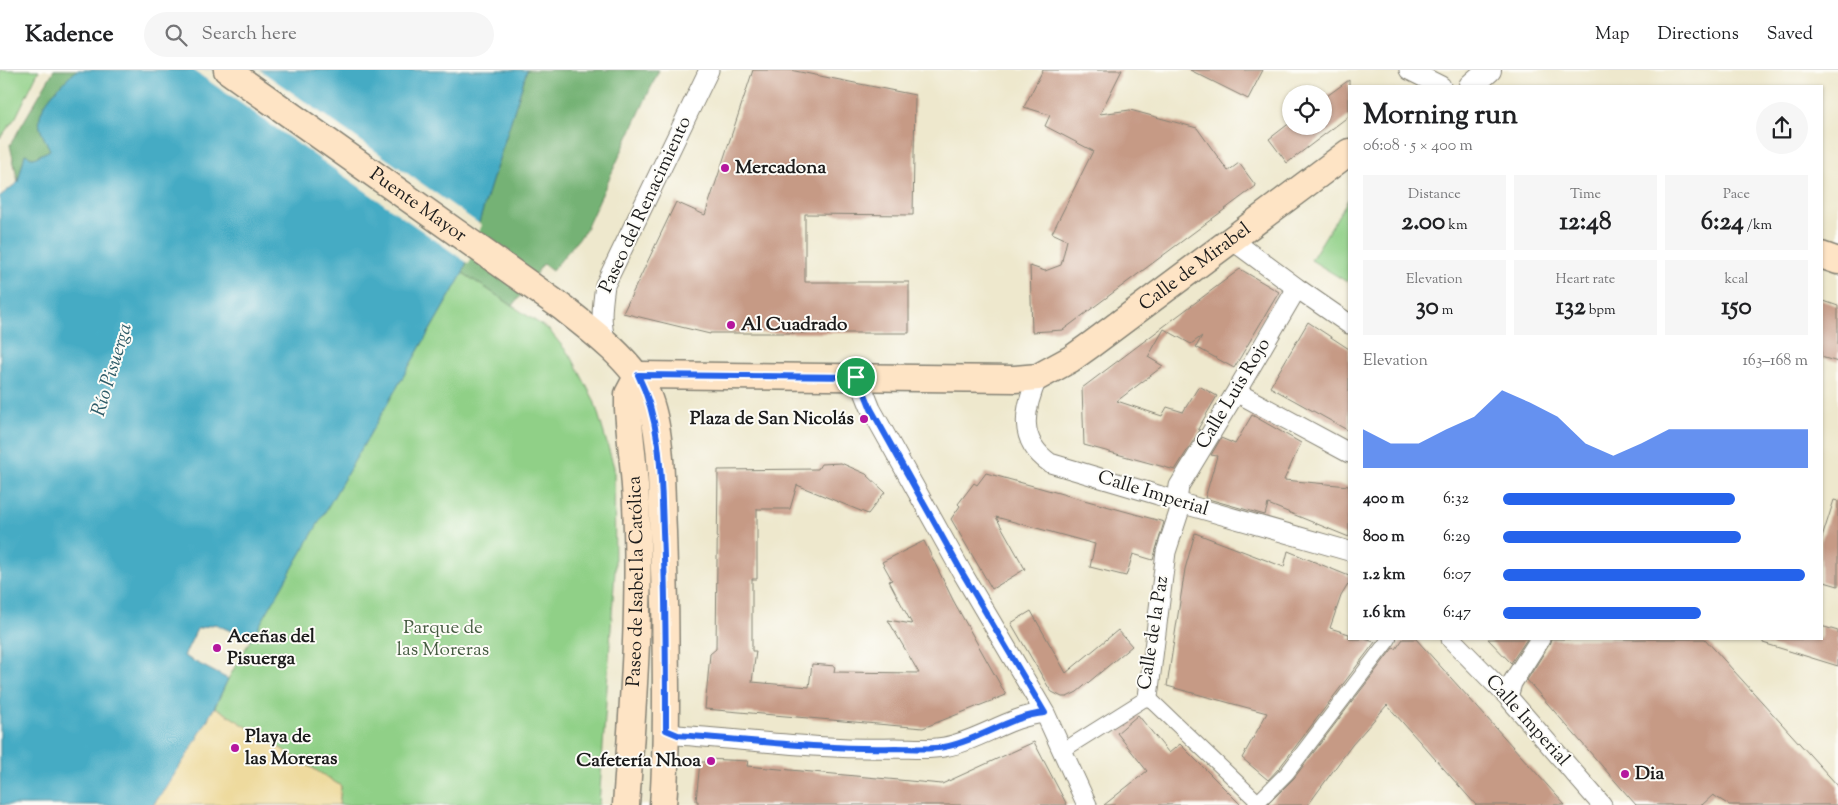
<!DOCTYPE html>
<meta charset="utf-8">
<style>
:root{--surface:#fff;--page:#f6f6f6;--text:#202124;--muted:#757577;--line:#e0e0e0;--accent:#2563eb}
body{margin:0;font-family:"Sorts Mill Goudy",serif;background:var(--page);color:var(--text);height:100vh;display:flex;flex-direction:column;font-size:19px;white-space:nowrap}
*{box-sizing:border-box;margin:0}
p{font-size:16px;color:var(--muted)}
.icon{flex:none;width:28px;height:28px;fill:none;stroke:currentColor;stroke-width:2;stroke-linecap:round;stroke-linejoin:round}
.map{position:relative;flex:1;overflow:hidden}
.side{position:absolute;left:1348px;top:15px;width:475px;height:555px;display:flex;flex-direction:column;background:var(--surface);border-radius:0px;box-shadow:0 1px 4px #0004}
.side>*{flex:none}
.buttons{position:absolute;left:1282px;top:15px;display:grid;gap:10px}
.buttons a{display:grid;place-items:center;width:50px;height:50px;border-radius:50%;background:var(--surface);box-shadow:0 1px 4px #0004;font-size:25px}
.pin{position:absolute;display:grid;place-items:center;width:42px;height:42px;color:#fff;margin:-21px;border:2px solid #fff;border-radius:50%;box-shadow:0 1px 5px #0007}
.round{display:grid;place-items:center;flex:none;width:52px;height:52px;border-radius:26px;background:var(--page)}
.headline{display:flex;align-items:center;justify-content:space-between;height:85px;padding:0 15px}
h1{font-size:28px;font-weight:700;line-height:38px}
.figures{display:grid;grid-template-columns:repeat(3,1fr);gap:8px;height:85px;padding:5px 15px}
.figures div{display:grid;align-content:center;border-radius:0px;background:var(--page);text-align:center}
.figures b{font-size:25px;font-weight:700}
.figures small{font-size:14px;font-weight:400}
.figures p{font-size:14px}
.chart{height:140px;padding:10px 15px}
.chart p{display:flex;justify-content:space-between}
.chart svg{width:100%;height:90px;margin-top:5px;fill:var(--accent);opacity:.7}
ul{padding:0 15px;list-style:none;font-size:16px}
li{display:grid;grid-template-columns:80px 60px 1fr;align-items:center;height:38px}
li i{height:12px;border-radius:6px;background:var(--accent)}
header{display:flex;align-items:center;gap:30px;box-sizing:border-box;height:70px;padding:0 25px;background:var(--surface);border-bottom:1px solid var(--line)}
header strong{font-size:24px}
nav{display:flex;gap:28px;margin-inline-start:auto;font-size:18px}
.search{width:350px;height:45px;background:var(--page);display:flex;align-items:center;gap:12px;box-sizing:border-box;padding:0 18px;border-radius:28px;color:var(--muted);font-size:19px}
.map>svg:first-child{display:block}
</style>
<header>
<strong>Kadence</strong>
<div class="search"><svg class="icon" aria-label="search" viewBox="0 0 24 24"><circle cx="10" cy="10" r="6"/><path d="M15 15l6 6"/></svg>Search here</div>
<nav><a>Map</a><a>Directions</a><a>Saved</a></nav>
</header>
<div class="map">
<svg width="1838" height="735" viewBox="0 0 1838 735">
<rect width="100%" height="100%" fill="#fdfcf7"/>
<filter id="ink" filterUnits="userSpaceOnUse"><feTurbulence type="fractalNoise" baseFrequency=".02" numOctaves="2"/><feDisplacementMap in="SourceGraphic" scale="10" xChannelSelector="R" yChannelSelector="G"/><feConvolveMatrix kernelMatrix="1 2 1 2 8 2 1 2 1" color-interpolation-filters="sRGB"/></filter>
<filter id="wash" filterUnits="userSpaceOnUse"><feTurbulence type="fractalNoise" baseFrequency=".0096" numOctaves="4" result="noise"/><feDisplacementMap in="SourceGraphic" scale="20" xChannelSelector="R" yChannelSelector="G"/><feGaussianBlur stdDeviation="1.12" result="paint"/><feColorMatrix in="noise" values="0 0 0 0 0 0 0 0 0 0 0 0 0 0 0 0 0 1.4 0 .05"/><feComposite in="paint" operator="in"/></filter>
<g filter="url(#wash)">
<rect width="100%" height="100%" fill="#eee8cd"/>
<path fill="#90d087" stroke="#567652" d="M0,0H39L16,47L0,68Z
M1349,128V208L1347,212L1311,190Z
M463,203L549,260L572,288L594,330L614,397L615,500L599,735H339L341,716L215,637L228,609Z"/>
<path fill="#74b274" stroke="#486748" d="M54,0H77C62,14 35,35 40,58C42,65 47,73 50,80L34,88L25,84L18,112L10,75Z
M527,0H659L585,161L552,201L543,194L513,236L463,203Z"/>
<path fill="#eeda9e" stroke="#857b5d" d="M215,637L341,716L339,735H153L166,718Z"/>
<path fill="#44abc4" stroke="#306470" d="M77,0H527L463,203L251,570L215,554L197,559L184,586L228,609C208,653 182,696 153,735H0V126L18,112L25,84L34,88L50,80C47,73 42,65 40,58C35,35 62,14 77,0Z"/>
<path fill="#eee8cd" d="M193,0H260L481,155L469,194Z"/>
<g id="blocks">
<path fill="#c69a85" d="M753,0H790L915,25L913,145L805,144V212H909V263H710V264L623,243L676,132L705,145Z
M1043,0H1122L1100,44L1130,40L1197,58L1228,101L1239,93L1256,116L1063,260L1032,262L1030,196L1045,201L1061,195L1067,170L1052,163L1093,81L1045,56L1050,45L1024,37Z
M1190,0H1263L1248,29Z
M1349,10V46L1287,93L1269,69L1291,52V56H1324V28Z
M1240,199L1279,222L1234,298L1196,277L1202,266L1191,274L1164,259L1148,287L1163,296L1117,331L1162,346L1167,337L1183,342L1199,316L1217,326L1198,359L1200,360L1175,400L1084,375L1082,318Z
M1821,230L1838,236V292L1821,287Z
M1308,252L1349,279V361L1270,317Z
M1252,345L1301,373L1284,410L1349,416V467L1268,434L1265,445L1205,428L1217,386L1211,385L1221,368L1235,374Z
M841,393L866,404L885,422L868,444L797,415L790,439H757V509H752V581H756L752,612L809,617L812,594L835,596L834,602L919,603L888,550L912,554L889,511L892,510L882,492L924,471L953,530L1006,625L923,658L705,639L710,584L716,579L718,400L818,399L821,394Z
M986,403L1164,452L1153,490L1133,484L1126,506L1090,497L1095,474L996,447L1025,499L992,519L951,449L960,436L958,434L974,413L977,415Z
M1834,430L1838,431V516L1821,511V471Z
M1195,463L1284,497L1288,481L1349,506V513L1341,526L1330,558L1349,564V569H1364L1375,572L1280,697L1268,710L1242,688L1267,643L1167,616L1185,499Z
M1031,541L1066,603L1118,560L1132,576L1077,622L1067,627H1062L1052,622L1049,618L1011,553Z
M1821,556L1838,561V596L1763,573V569H1821Z
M1403,569H1416L1565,735H1476L1387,635L1352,675L1308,735H1267L1294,708L1393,578L1396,579Z
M1488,569H1527L1511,593Z
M1551,569H1705L1838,716V735H1729L1713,725L1702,735H1636L1527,610L1549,575Z
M1138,645L1169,683L1180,674L1241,735H1104L1147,701L1117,663Z
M1034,672L1067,735H698V731H696L700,692H706V689L748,691L747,696L942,714Z"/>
</g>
</g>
<g filter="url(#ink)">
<use href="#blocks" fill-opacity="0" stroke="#858274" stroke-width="1"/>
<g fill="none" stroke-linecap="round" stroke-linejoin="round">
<g stroke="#858274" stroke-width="16">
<path id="pedestrian" d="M1062,681L1148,627L1258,732
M1255,735L1287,703L1389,569"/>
</g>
<g stroke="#858274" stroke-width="21">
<path id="minor" d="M1409,0L1441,16
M1232,170L1297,218L1349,254
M606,273C600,251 602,237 605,215L709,0
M856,307L861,314L871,339L963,504L1045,643L1087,735
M1038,307C1024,339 1017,370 1050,393L1158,425L1177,432L1349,481
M1236,322L1349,383
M1177,432L1179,416L1236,322L1297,218
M1451,569L1508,627L1602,735
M1148,627L1166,482L1182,433
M1508,627L1512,613L1540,569
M666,660L678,665C750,670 823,680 895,678C911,678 929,680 944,677C979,671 1009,646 1045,643"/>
</g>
<g stroke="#858274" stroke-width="26">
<path id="tertiary" d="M1471,16L1489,0"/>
</g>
<g stroke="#858274" stroke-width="29">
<g id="secondary">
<path id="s1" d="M227,0L563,238C590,259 634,292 647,324C663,362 661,421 663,462C665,515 666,568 666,621C666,659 666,697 663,735"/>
<path d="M1821,185L1838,191"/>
<path id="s2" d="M638,305L1015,309L1038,307L1071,289L1092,274L1349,82"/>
<path id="s3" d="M626,735C633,635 641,534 636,434C635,402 630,370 628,339V324L638,305"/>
</g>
</g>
<use href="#pedestrian" stroke="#fff" stroke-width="14"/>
<use href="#minor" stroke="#fff" stroke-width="19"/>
<use href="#tertiary" stroke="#fff" stroke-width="24"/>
<use href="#secondary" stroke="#fee4c5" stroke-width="26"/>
</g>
</g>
<g fill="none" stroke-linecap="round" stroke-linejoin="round" filter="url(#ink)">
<g stroke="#fff" stroke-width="10">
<path id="route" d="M638,305L856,307L861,314L871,339L963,504L1045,643C1009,646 979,671 944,677C929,680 911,678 895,678C823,680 750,670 678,665L666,660C666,593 666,528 663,461C661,408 662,353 638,305Z"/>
</g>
<use href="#route" stroke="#2563eb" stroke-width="6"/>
</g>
<g fill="#b5179e" stroke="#fdfcf7" stroke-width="2">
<circle cx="725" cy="98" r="5"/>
<circle cx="731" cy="255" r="5"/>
<circle cx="864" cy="349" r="5"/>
<circle cx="217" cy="578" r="5"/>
<circle cx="235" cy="678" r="5"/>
<circle cx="711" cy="691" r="5"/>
<circle cx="1625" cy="704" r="5"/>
</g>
<g text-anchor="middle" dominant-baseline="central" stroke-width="4" stroke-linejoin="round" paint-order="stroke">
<g font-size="19" font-weight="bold" fill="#1c1c1c" stroke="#fdfcf7" text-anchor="start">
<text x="735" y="98">Mercadona</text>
<text x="741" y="255">Al Cuadrado</text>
<text x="854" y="349" text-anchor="end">Plaza de San Nicolás</text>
<text x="227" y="567">Aceñas del<tspan x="227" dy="22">Pisuerga</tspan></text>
<text x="245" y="667">Playa de<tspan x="245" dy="22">las Moreras</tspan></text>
<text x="701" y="691" text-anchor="end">Cafetería Nhoa</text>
<text x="1635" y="704">Dia</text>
</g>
<g font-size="19" fill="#1c1c1c" stroke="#fdfcf7">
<text stroke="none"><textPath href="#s1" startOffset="234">Puente Mayor</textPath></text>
<text transform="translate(646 135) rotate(-65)">Paseo del Renacimiento</text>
<text stroke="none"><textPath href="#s2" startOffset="592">Calle de Mirabel</textPath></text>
<text transform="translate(1234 324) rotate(-59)">Calle Luis Rojo</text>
<text transform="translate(1153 424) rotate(17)">Calle Imperial</text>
<text stroke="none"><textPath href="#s3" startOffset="224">Paseo de Isabel la Católica</textPath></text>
<text transform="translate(1154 563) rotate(-81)">Calle de la Paz</text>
<text transform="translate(1527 651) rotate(48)">Calle Imperial</text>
</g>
<g font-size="19" fill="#455b41" stroke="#fdfcf7">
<text x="443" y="558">Parque de<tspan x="443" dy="22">las Moreras</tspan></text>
</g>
<g font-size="20" font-style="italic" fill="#2e5c68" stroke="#fdfcf7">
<text transform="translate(113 300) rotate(-73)">Río Pisuerga</text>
</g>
</g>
</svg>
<div class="buttons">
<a><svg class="icon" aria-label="locate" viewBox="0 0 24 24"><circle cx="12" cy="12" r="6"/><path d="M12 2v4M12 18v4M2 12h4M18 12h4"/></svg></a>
</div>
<div class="pin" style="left:856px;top:307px;background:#1e9e55"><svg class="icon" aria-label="arrive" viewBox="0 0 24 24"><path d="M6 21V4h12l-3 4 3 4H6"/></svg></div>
<section class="side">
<div class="headline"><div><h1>Morning run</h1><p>06:08 · 5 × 400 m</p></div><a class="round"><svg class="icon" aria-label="share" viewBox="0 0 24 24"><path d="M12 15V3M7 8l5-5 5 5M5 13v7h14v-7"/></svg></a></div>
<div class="figures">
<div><p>Distance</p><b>2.00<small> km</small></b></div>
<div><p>Time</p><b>12:48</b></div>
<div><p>Pace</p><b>6:24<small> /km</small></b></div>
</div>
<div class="figures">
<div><p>Elevation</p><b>30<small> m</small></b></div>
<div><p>Heart rate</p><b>132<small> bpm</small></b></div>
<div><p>kcal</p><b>150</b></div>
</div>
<div class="chart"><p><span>Elevation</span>163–168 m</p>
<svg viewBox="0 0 160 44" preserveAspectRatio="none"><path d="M0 44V25L10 32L20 32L30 25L40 19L50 6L60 12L70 19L80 32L90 38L100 32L110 25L120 25L130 25L140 25L150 25L160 25V44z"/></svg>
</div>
<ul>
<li><b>400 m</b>6:32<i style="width:76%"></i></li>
<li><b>800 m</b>6:29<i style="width:78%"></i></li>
<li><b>1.2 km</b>6:07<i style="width:99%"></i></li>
<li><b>1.6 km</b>6:47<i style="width:65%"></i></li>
</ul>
</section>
</div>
